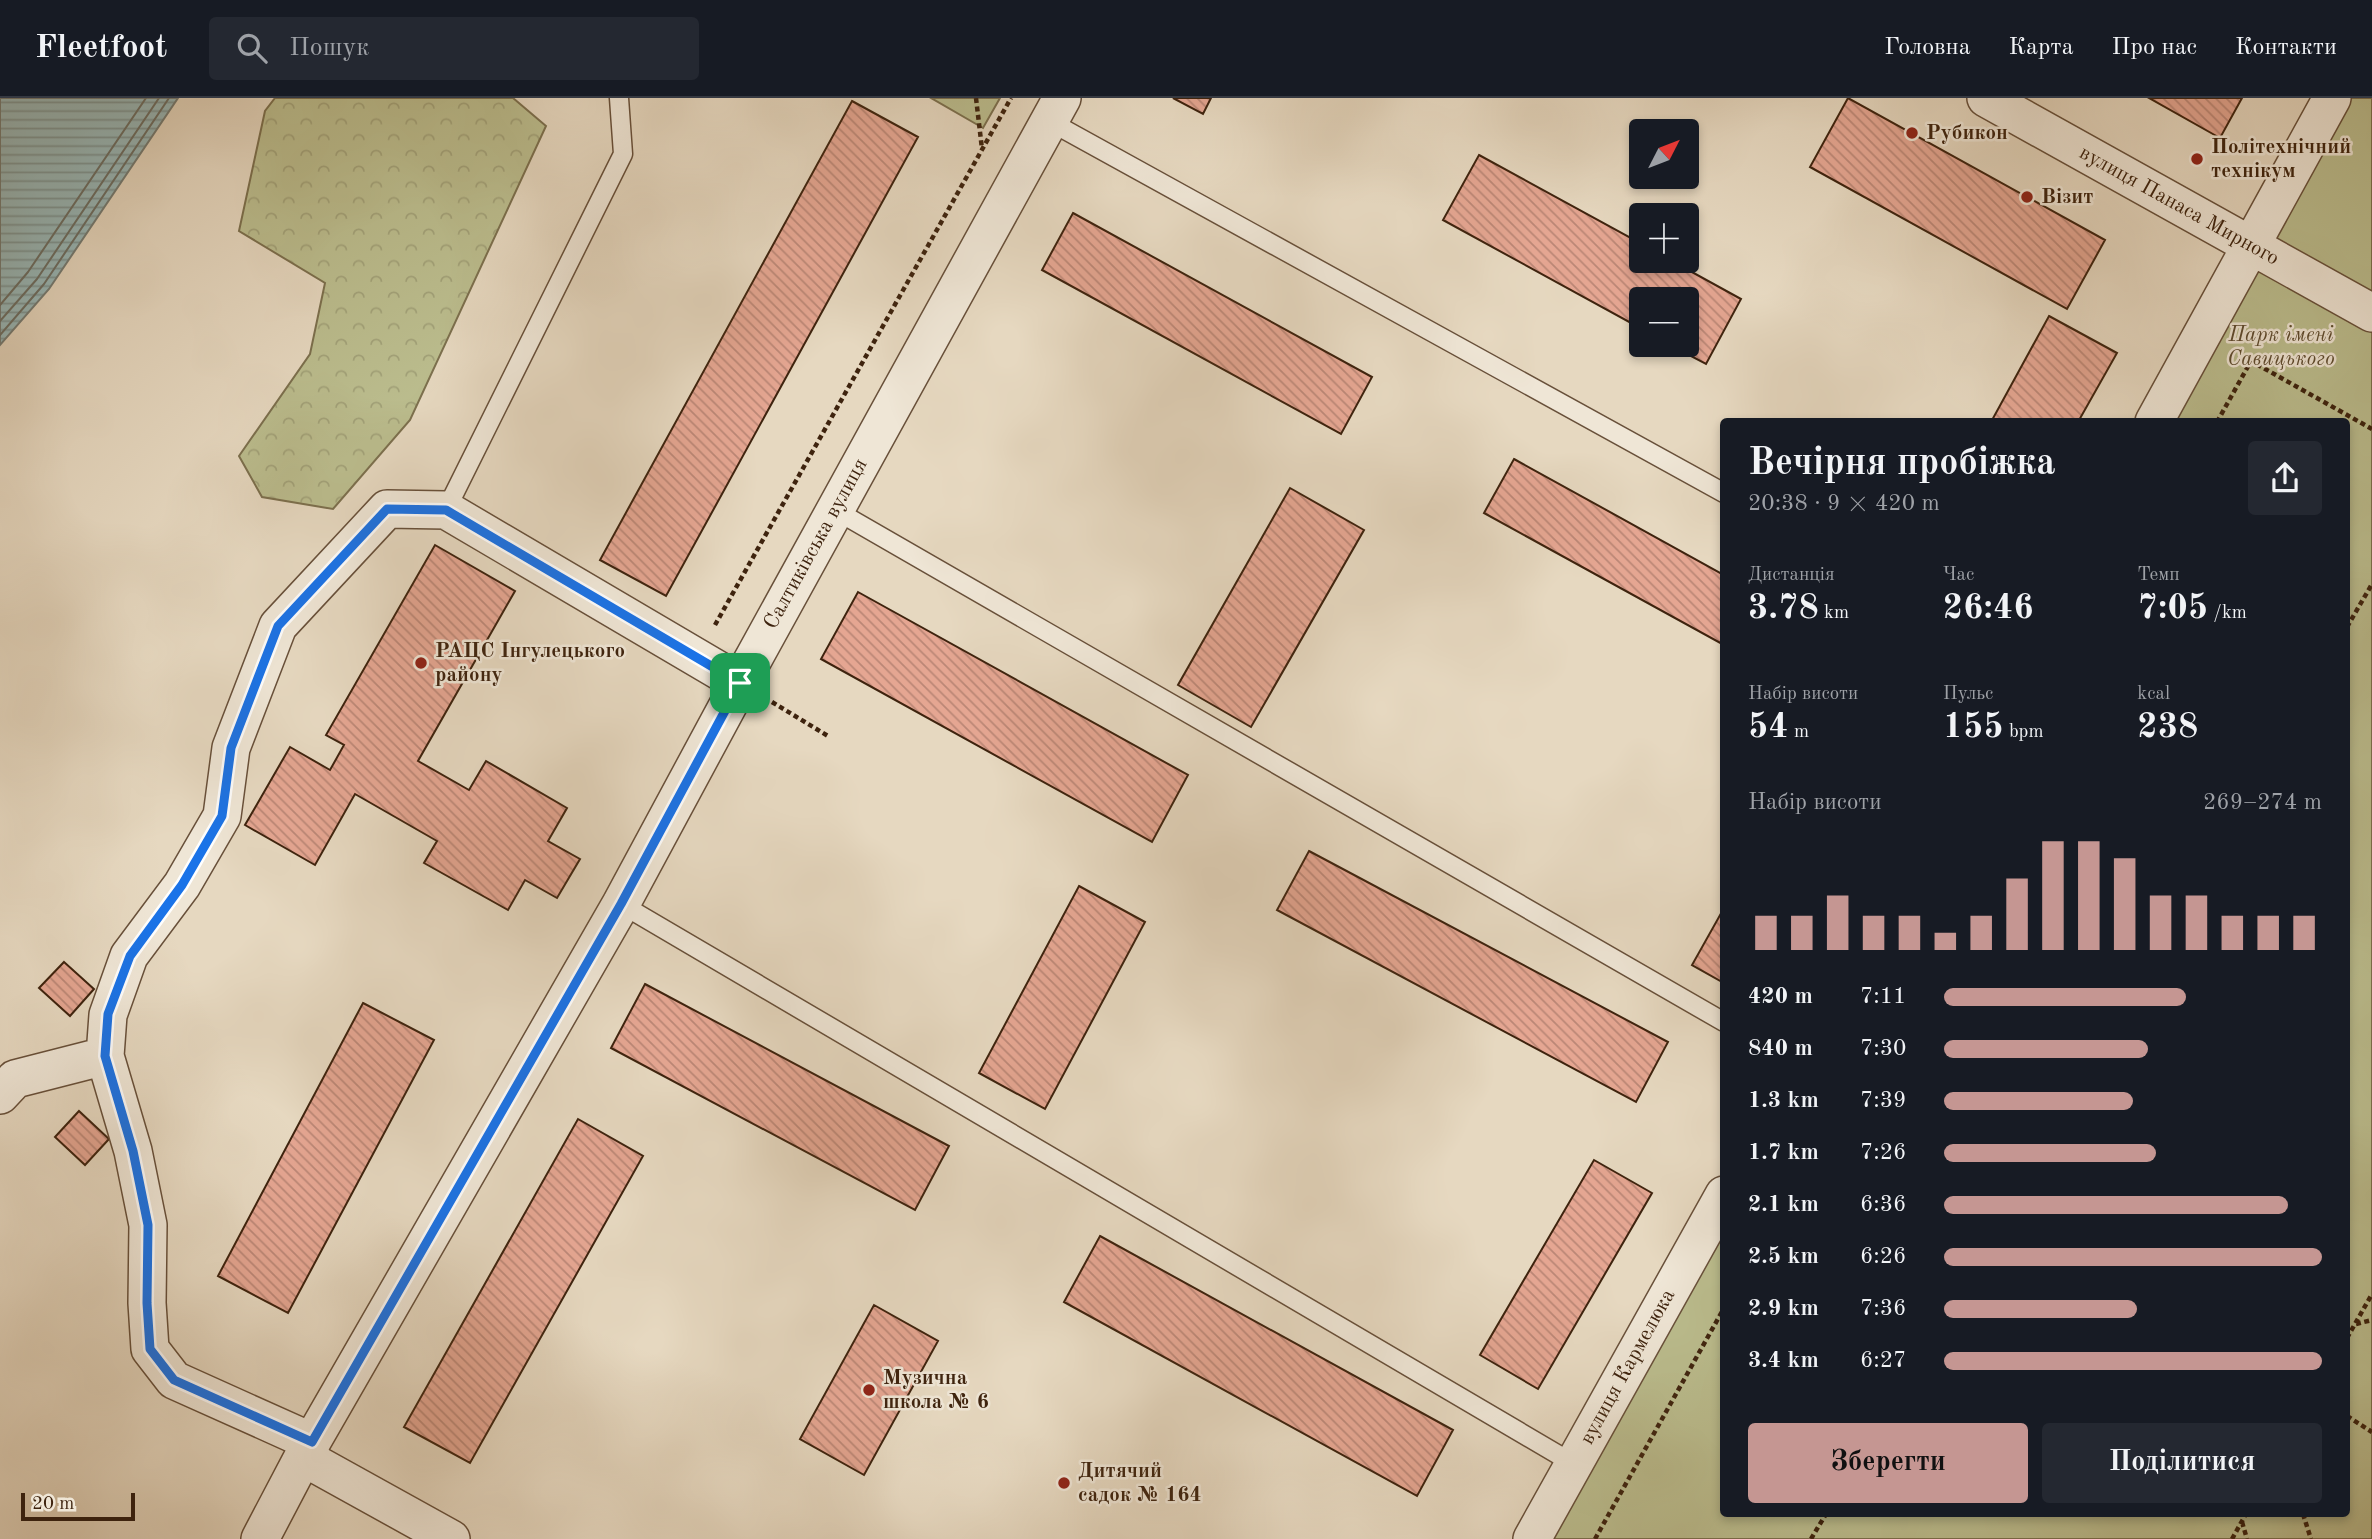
<!DOCTYPE html>
<html lang="uk">
<meta charset="utf-8">
<style>
:root{--surface:#171b24;--page:#242831;--text:#f1f3f6;--muted:#9ea1a6;--line:#363941;--accent:#c59692}
body{margin:0;font-family:"Old Standard TT",serif;background:var(--page);color:var(--text);height:100vh;display:flex;flex-direction:column;font-size:26px;white-space:nowrap}
*{box-sizing:border-box;margin:0}
p{font-size:23px;color:var(--muted)}
.icon{flex:none;width:38px;height:38px;fill:none;stroke:currentColor;stroke-width:2;stroke-linecap:round;stroke-linejoin:round}
.map{position:relative;flex:1;overflow:hidden}
.sheet{position:absolute;left:1720px;top:320px;width:630px;height:1099px;display:flex;flex-direction:column;background:var(--surface);border-radius:7px;box-shadow:0 4px 10px #0003}
.sheet>*{flex:none}
.needle{width:46px;rotate:48deg}
.buttons{position:absolute;left:1629px;top:21px;display:grid;gap:14px}
.buttons a{display:grid;place-items:center;width:70px;height:70px;border-radius:7px;background:var(--surface);box-shadow:0 4px 10px #0003;font-size:35px}
.scale{position:absolute;left:21px;bottom:18px;width:114px;box-sizing:border-box;padding-left:7px;border:4px solid #3e230e;border-top:0;font-size:19px;line-height:24px;white-space:nowrap;color:#3e230e;-webkit-text-stroke:5px #efe6d6;paint-order:stroke}
.pin{position:absolute;display:grid;place-items:center;width:60px;height:60px;color:#fff;margin:-30px;border-radius:14px;box-shadow:0 4px 10px #0006}
.round{display:grid;place-items:center;flex:none;width:74px;height:74px;border-radius:7px;background:var(--page)}
.headline{display:flex;align-items:center;justify-content:space-between;height:119px;padding:0 28px}
h1{font-size:38px;font-weight:700;line-height:52px}
.stats{display:grid;grid-template-columns:repeat(3,1fr);gap:10px;height:119px;padding:7px 28px}
.stats div{display:grid;align-content:center}
.stats b{font-size:35px;font-weight:700}
.stats small{font-size:19px;font-weight:400}
.stats p{font-size:19px}
.chart{height:196px;padding:14px 28px}
.chart p{display:flex;justify-content:space-between}
.chart svg{width:100%;height:126px;margin-top:7px;stroke:var(--accent);stroke-width:6}
.cta{display:flex;gap:14px;margin-top:auto;padding:14px 28px}
.cta a{flex:1;height:80px;border-radius:7px;background:var(--accent);color:#111;font-size:28px;font-weight:700;line-height:80px;text-align:center}
.cta a+a{background:var(--page);color:var(--text)}
ul{padding:0 28px;list-style:none;font-size:23px}
li{display:grid;grid-template-columns:112px 84px 1fr;align-items:center;height:52px}
li i{height:18px;border-radius:9px;background:var(--accent)}
header{display:flex;align-items:center;gap:42px;box-sizing:border-box;height:98px;padding:0 35px;background:var(--surface);border-bottom:2px solid var(--line)}
header strong{font-size:33px}
nav{display:flex;gap:38px;margin-inline-start:auto;font-size:24px}
.search{width:490px;height:63px;background:var(--page);display:flex;align-items:center;gap:18px;box-sizing:border-box;padding:0 24px;border-radius:7px;color:var(--muted);font-size:26px}
.map>svg:first-child{display:block}
</style>
<header>
<strong>Fleetfoot</strong>
<div class="search"><svg class="icon" aria-label="search" viewBox="0 0 24 24"><circle cx="10" cy="10" r="6"/><path d="M15 15l6 6"/></svg>Пошук</div>
<nav><a>Головна</a><a>Карта</a><a>Про нас</a><a>Контакти</a></nav>
</header>
<div class="map">
<svg width="2372" height="1441" viewBox="0 0 2372 1441">
<defs>
<pattern id="forest-crowns" width="20" height="18" patternUnits="userSpaceOnUse" patternTransform="scale(1.75)"><rect width="20" height="18" fill="#bbbd8e"/><path d="M2 6a3 3 0 1 1 6 0M12 15a3 3 0 1 1 6 0" fill="none" stroke="#a2a279"/></pattern>
<pattern id="water-rules" width="6" height="5" patternUnits="userSpaceOnUse" patternTransform="scale(1.75)"><rect width="6" height="5" fill="#98b8b9"/><path d="M0 2.5h6" fill="none" stroke="#7d9595"/></pattern>
<pattern id="building-back-hatch" width="6" height="6" patternUnits="userSpaceOnUse" patternTransform="scale(1.75)"><rect width="6" height="6" fill="#e5a692"/><path d="M-1 5l2 2M0 0l6 6M5-1l2 2" fill="none" stroke="#bb8776"/></pattern>
</defs>
<rect width="100%" height="100%" fill="#e6d8c0"/>
<filter id="stains"><feTurbulence type="fractalNoise" baseFrequency=".00286" numOctaves="4"/><feColorMatrix values="0 0 0 0 .2 0 0 0 0 .09 0 0 0 0 .02 0 0 0 .5 -.17"/></filter>
<radialGradient id="worn" r=".72"><stop offset=".6" stop-color="#630" stop-opacity="0"/><stop offset="1" stop-color="#630" stop-opacity=".3"/></radialGradient>
<path fill="url(#forest-crowns)" stroke="#7c704e" stroke-width="2" d="M275,0H513L546,28L410,322L333,411L262,399L239,358L310,256L325,185L239,133L265,13Z"/>
<path fill="#bbbd8e" stroke="#7c704e" stroke-width="2" d="M931,0H1000L983,30Z
M2332,0H2372V1441H1532L1724,1097V1416H2347V324H2154Z"/>
<path fill="url(#water-rules)" stroke="#747c75" stroke-width="2" d="M0,0H178L49,191L0,247Z"/>
<g fill="none" stroke-linecap="round" stroke-linejoin="round">
<path stroke="#6b6e64" stroke-width="2" d="M0,207L28,174L146,0
M0,223L37,181L159,0
M0,237L44,186L169,0"/>
</g>
<path fill="url(#building-back-hatch)" stroke="#3e230e" stroke-width="2" d="M1173,0H1211L1203,16Z
M1848,0L2105,142L2067,211L1810,69Z
M2149,0H2242L2220,40Z
M852,3L918,39L666,498L600,462Z
M1479,57L1642,146V163H1672L1741,201L1706,266L1670,247H1687V201H1642V231L1443,122Z
M1073,115L1372,279L1341,336L1042,172Z
M2049,218L2117,255L2078,324H1991Z
M1514,361L1724,477V547L1484,415Z
M1290,390L1364,432L1251,629L1178,587Z
M435,447L515,493L418,663L469,692L486,663L567,710L548,743L580,761L557,800L525,782L508,812L424,765L437,743L355,696L315,767L245,727L290,649L330,672L344,647L326,637Z
M858,494L1188,677L1152,744L821,561Z
M1309,753L1668,944L1636,1004L1277,812Z
M1079,788L1145,824L1045,1011L979,975Z
M1724,810V885L1692,867Z
M64,864L94,891L70,918L39,890Z
M645,886L949,1048L915,1112L611,950Z
M363,905L434,942L288,1215L218,1178Z
M79,1013L109,1041L85,1067L55,1039Z
M578,1021L643,1058L470,1365L404,1329Z
M1594,1062L1652,1095L1538,1291L1480,1257Z
M1100,1138L1453,1332L1417,1398L1064,1204Z
M874,1207L938,1243L864,1377L800,1341Z"/>
<g fill="none" stroke-linecap="round" stroke-linejoin="round">
<g stroke="#68503a" stroke-width="21">
<path id="lane" d="M1049,23L1724,395
M446,412L623,56L619,0
M835,412L1724,924
M621,806L1574,1366"/>
</g>
<g stroke="#68503a" stroke-width="40">
<path id="street" d="M1986,0L2372,215
M2154,324L2332,0
M0,997L15,981L105,958
M312,1344L174,1282L150,1251L147,1205L148,1127L133,1053L105,958L108,917L129,858L182,787L222,718L231,650L278,528L387,411L446,412L740,585
M303,1359L451,1441
M260,1441L303,1359L621,806L740,585L1062,0
M1532,1441L1724,1097"/>
</g>
<path stroke="#3e230e" stroke-width="4.5" stroke-dasharray="5 3.5" stroke-linecap="butt" d="M976,0L982,51
M2217,324L2251,263L2372,331
M715,527L1011,0
M2347,529L2372,486
M772,604L828,638
M2356,1226L2372,1222
M2347,1240L2372,1196
M2347,1318L2372,1334
M2303,1416L2311,1441
M2242,1424L2247,1441
M1595,1441L1724,1210
M1811,1441L1826,1416
M2232,1441L2246,1416"/>
<use href="#lane" stroke="#efe6d6" stroke-width="18"/>
<use href="#street" stroke="#efe6d6" stroke-width="37"/>
</g>
<g fill="none" stroke-linecap="round" stroke-linejoin="round">
<g stroke="#fff" stroke-width="14">
<path id="route" d="M387,411L446,412L740,585L621,806L312,1344L174,1282L150,1251L147,1205L148,1127L133,1053L105,958L108,916L130,858L182,787L222,718L231,650L278,528Z"/>
</g>
<use href="#route" stroke="#1a73e8" stroke-width="9"/>
</g>
<g fill="#8f2418" stroke="#efe6d6" stroke-width="2.5">
<circle cx="1912" cy="35" r="7"/>
<circle cx="2197" cy="61" r="7"/>
<circle cx="2027" cy="99" r="7"/>
<circle cx="421" cy="565" r="7"/>
<circle cx="869" cy="1292" r="7"/>
<circle cx="1064" cy="1385" r="7"/>
</g>
<g text-anchor="middle" dominant-baseline="central" stroke-width="5" stroke-linejoin="round" paint-order="stroke">
<g font-size="21" font-weight="bold" fill="#3e230e" stroke="#efe6d6" text-anchor="start">
<text x="1926" y="35">Рубикон</text>
<text x="2211" y="49">Політехнічний<tspan x="2211" dy="24">технікум</tspan></text>
<text x="2041" y="99">Візит</text>
<text x="435" y="553">РАЦС Інгулецького<tspan x="435" dy="24">району</tspan></text>
<text x="883" y="1280">Музична<tspan x="883" dy="24">школа № 6</tspan></text>
<text x="1078" y="1373">Дитячий<tspan x="1078" dy="24">садок № 164</tspan></text>
</g>
<g font-size="21" fill="#3e230e" stroke="#efe6d6">
<text transform="translate(2179 108) rotate(29)">вулиця Панаса Мирного</text>
<text transform="translate(816 446) rotate(-61)">Салтиківська вулиця</text>
<text transform="translate(1628 1269) rotate(-61)">вулиця Кармелюка</text>
</g>
<g font-size="21" font-style="italic" fill="#5d4a2e" stroke="#efe6d6">
<text x="2281" y="237">Парк імені<tspan x="2281" dy="24">Савицького</tspan></text>
</g>
</g>
<rect width="100%" height="100%" filter="url(#stains)"/>
<rect width="100%" height="100%" fill="url(#worn)"/>
</svg>
<div class="buttons">
<a><svg class="needle" viewBox="-14 -14 28 28"><path d="M0-13l5 13h-10z" fill="#e53935"/><path d="M0 13l5-13h-10z" fill="#9ea1a6"/></svg></a>
<a>+</a>
<a>−</a>
</div>
<div class="scale">20 m</div>
<div class="pin" style="left:740px;top:585px;background:#1e9e55"><svg class="icon" aria-label="arrive" viewBox="0 0 24 24"><path d="M6 21V4h12l-3 4 3 4H6"/></svg></div>
<section class="sheet">
<div class="headline"><div><h1>Вечірня пробіжка</h1><p>20:38 · 9 × 420 m</p></div><a class="round"><svg class="icon" aria-label="share" viewBox="0 0 24 24"><path d="M12 15V3M7 8l5-5 5 5M5 13v7h14v-7"/></svg></a></div>
<div class="stats">
<div><p>Дистанція</p><b>3.78<small> km</small></b></div>
<div><p>Час</p><b>26:46</b></div>
<div><p>Темп</p><b>7:05<small> /km</small></b></div>
</div>
<div class="stats">
<div><p>Набір висоти</p><b>54<small> m</small></b></div>
<div><p>Пульс</p><b>155<small> bpm</small></b></div>
<div><p>kcal</p><b>238</b></div>
</div>
<div class="chart"><p><span>Набір висоти</span>269–274 m</p>
<svg viewBox="0 0 160 44" preserveAspectRatio="none"><path d="M5 44V32M15 44V32M25 44V25M35 44V32M45 44V32M55 44V38M65 44V32M75 44V19M85 44V6M95 44V6M105 44V12M115 44V25M125 44V25M135 44V32M145 44V32M155 44V32"/></svg>
</div>
<ul>
<li><b>420 m</b>7:11<i style="width:64%"></i></li>
<li><b>840 m</b>7:30<i style="width:54%"></i></li>
<li><b>1.3 km</b>7:39<i style="width:50%"></i></li>
<li><b>1.7 km</b>7:26<i style="width:56%"></i></li>
<li><b>2.1 km</b>6:36<i style="width:91%"></i></li>
<li><b>2.5 km</b>6:26<i style="width:100%"></i></li>
<li><b>2.9 km</b>7:36<i style="width:51%"></i></li>
<li><b>3.4 km</b>6:27<i style="width:100%"></i></li>
</ul>
<div class="cta"><a>Зберегти</a><a>Поділитися</a></div>
</section>
</div>
